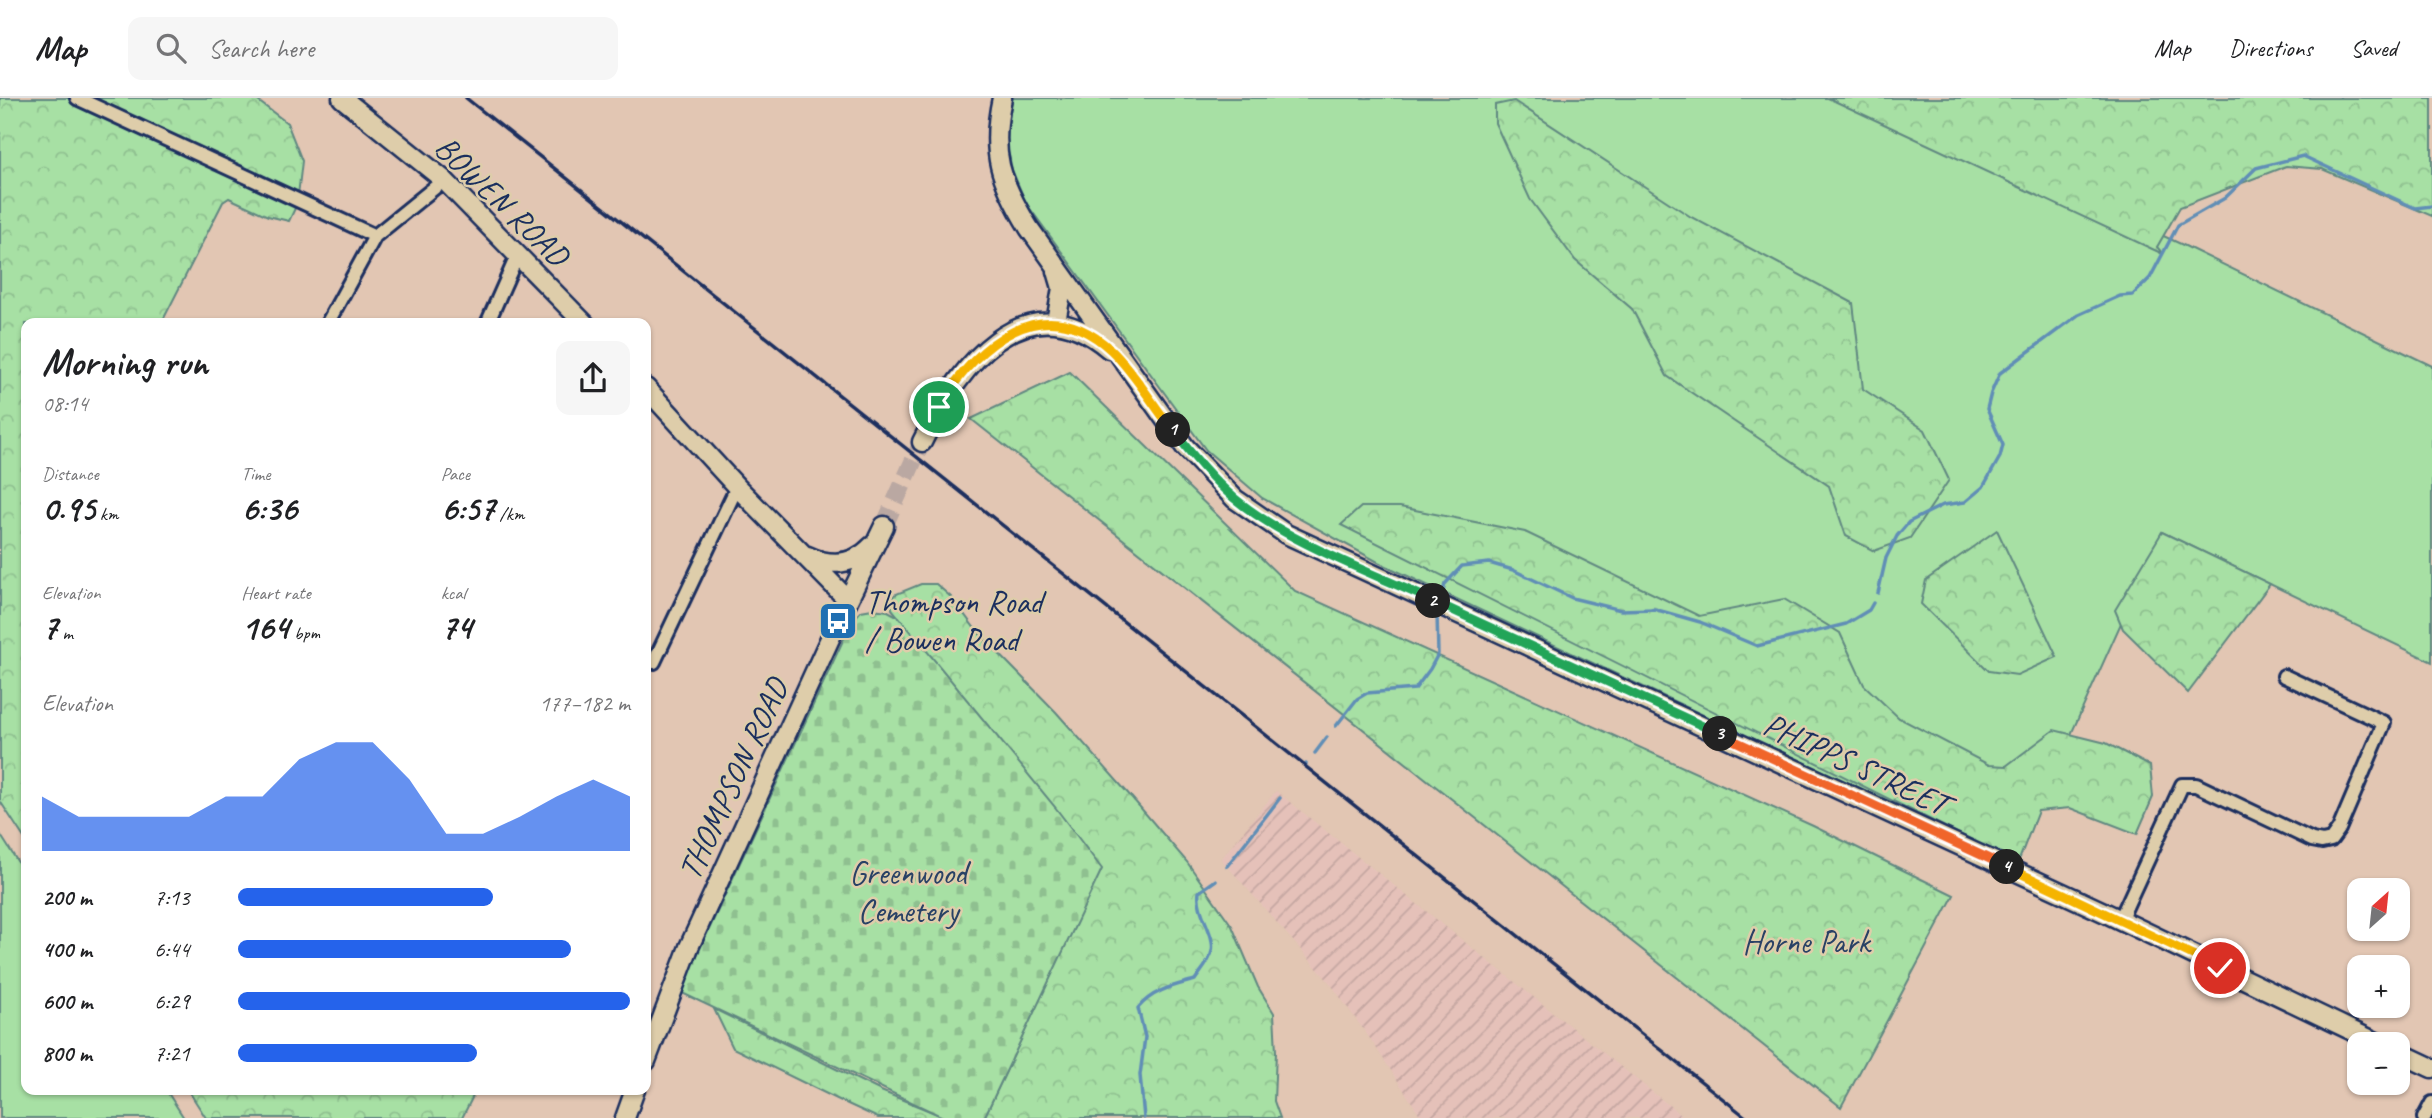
<!DOCTYPE html>
<meta charset="utf-8">
<style>
:root{--surface:#fff;--page:#f6f6f6;--text:#202124;--muted:#757577;--line:#e0e0e0;--accent:#2563eb}
body{margin:0;font-family:Caveat,sans-serif;background:var(--page);color:var(--text);height:100vh;display:flex;flex-direction:column;font-size:26px;white-space:nowrap}
*{box-sizing:border-box;margin:0}
p{font-size:23px;color:var(--muted)}
.icon{flex:none;width:38px;height:38px;fill:none;stroke:currentColor;stroke-width:2;stroke-linecap:round;stroke-linejoin:round}
.map{position:relative;flex:1;overflow:hidden}
.sheet{position:absolute;left:21px;top:220px;width:630px;height:777px;display:flex;flex-direction:column;background:var(--surface);border-radius:14px;box-shadow:0 2px 5px #0004}
.sheet>*{flex:none}
.needle{width:46px;rotate:27deg}
.controls{position:absolute;left:2347px;top:780px;display:grid;gap:14px}
.controls a{display:grid;place-items:center;width:63px;height:63px;border-radius:14px;background:var(--surface);box-shadow:0 2px 5px #0004;font-size:35px}
.pin{position:absolute;display:grid;place-items:center;width:60px;height:60px;color:#fff;margin:-30px;border:4px solid #fff;border-radius:50%;box-shadow:0 2px 7px #0007}
.km{position:absolute;width:35px;height:35px;margin:-18px;border-radius:50%;background:#222;color:#fff;font-size:19px;line-height:35px;text-align:center}
.round{display:grid;place-items:center;flex:none;width:74px;height:74px;border-radius:14px;background:var(--page)}
.summary{display:flex;align-items:center;justify-content:space-between;height:119px;padding:0 21px}
h1{font-size:38px;font-weight:600;line-height:52px}
.stats{display:grid;grid-template-columns:repeat(3,1fr);gap:10px;height:119px;padding:7px 21px}
.stats div{display:grid;align-content:center}
.stats b{font-size:35px;font-weight:600}
.stats small{font-size:19px;font-weight:400}
.stats p{font-size:19px}
.chart{height:196px;padding:14px 21px}
.chart p{display:flex;justify-content:space-between}
.chart svg{width:100%;height:126px;margin-top:7px;fill:var(--accent);opacity:.7}
ul{padding:0 21px;list-style:none;font-size:23px}
li{display:grid;grid-template-columns:112px 84px 1fr;align-items:center;height:52px}
li i{height:18px;border-radius:9px;background:var(--accent)}
header{display:flex;align-items:center;gap:42px;box-sizing:border-box;height:98px;padding:0 35px;background:var(--surface);border-bottom:2px solid var(--line)}
header strong{font-size:33px}
nav{display:flex;gap:38px;margin-inline-start:auto;font-size:24px}
.search{width:490px;height:63px;background:var(--page);display:flex;align-items:center;gap:18px;box-sizing:border-box;padding:0 24px;border-radius:14px;color:var(--muted);font-size:26px}
.map>svg:first-child{display:block}
</style>
<header>
<strong>Map</strong>
<div class="search"><svg class="icon" aria-label="search" viewBox="0 0 24 24"><circle cx="10" cy="10" r="6"/><path d="M15 15l6 6"/></svg>Search here</div>
<nav><a>Map</a><a>Directions</a><a>Saved</a></nav>
</header>
<div class="map">
<svg width="2432" height="1020" viewBox="0 0 2432 1020">
<defs>
<pattern id="industrial-furrows" width="10" height="10" patternUnits="userSpaceOnUse" patternTransform="scale(1.75)"><rect width="10" height="10" fill="#e5c1b9"/><path d="M-1 1l2-2M0 10L10 0M9 11l2-2" fill="none" stroke="#c4a6a1"/></pattern>
<pattern id="forest-crowns" width="20" height="18" patternUnits="userSpaceOnUse" patternTransform="scale(1.75)"><rect width="20" height="18" fill="#a7e0a4"/><path d="M2 6a3 3 0 1 1 6 0M12 15a3 3 0 1 1 6 0" fill="none" stroke="#8fc090"/></pattern>
<pattern id="cemetery-stones" width="16" height="16" patternUnits="userSpaceOnUse" patternTransform="scale(1.75)"><rect width="16" height="16" fill="#a7e0a4"/><path d="M2 7V4a2 2 0 0 1 4 0v3zM10 15v-3a2 2 0 0 1 4 0v3z" fill="#8fc090"/></pattern>
</defs>
<rect width="100%" height="100%" fill="#e2c6b3"/>
<filter id="ink" filterUnits="userSpaceOnUse"><feTurbulence type="fractalNoise" baseFrequency=".0143" numOctaves="2"/><feDisplacementMap in="SourceGraphic" scale="14" xChannelSelector="R" yChannelSelector="G"/><feConvolveMatrix kernelMatrix="1 2 1 2 8 2 1 2 1" color-interpolation-filters="sRGB"/></filter>
<g filter="url(#ink)">
<path fill="url(#industrial-furrows)" d="M1276,693L1536,901L1685,1020H1422L1373,945L1330,885L1221,761Z"/>
<path fill="#a7e0a4" stroke="#618881" stroke-width="2" d="M1012,0H1864L2183,147L2432,268V564L2162,434L2014,763L1378,464L1262,400L1206,352L1026,105L1012,72L1006,42Z
M0,736L26,777V992H166L184,1020H0Z"/>
<path fill="url(#forest-crowns)" stroke="#618881" stroke-width="2" d="M0,0H254L287,25L302,63L297,106L289,123L268,118L229,100L223,104L161,226H26V743L0,703Z
M1828,0H2432V118L2322,71L2286,68L2180,109L2157,149L2163,156Z
M1514,3L1691,119L1853,205L1863,291L1925,332L1949,382L1910,440L1874,453L1846,438L1829,388L1667,278L1632,211L1575,162L1530,101L1495,25V7Z
M1070,274L1295,493L1813,728L1954,797L1841,1009L971,321Z
M1361,409H1400L1525,434L1699,518L1784,501L1840,535L1864,587L1899,620L1989,667L2006,668L2054,632L2106,645L2150,668L2153,699L2137,736L2070,710L2038,713L2019,762L2005,759L1341,427Z
M1997,432L2057,559L2017,577L1989,573L1921,506L1926,482Z
M2162,434L2270,486L2188,595L2123,531L2115,512Z
M921,486H936L952,500L976,532L1056,614L1133,701L1187,764L1232,828L1258,889L1274,915L1276,954L1274,1003L1280,1020H984L1101,771L892,511L891,503L894,497Z
M714,911L881,993L947,1020H878L837,1001L733,950Z
M188,992H476L462,1020H206Z"/>
<path fill="url(#cemetery-stones)" stroke="#618881" stroke-width="2" d="M872,511L888,513L899,519L1055,709L1102,771L984,1020H945L680,894L852,523L861,513Z"/>
<g fill="none" stroke-linecap="round" stroke-linejoin="round">
<path stroke="#618eb6" stroke-width="3.5" d="M1878,495L1886,460L1897,438L1909,424L1943,407L1965,404L1983,389L2000,359L2003,347L1987,311L1991,295L2000,275L2078,217L2120,198L2133,197L2150,180L2178,127L2225,100L2256,70L2303,58L2415,110L2432,108
M1442,497L1445,486L1462,468L1489,465L1513,472L1572,500L1621,512L1654,511L1700,524L1757,548L1846,526L1869,512L1873,505
M1336,628L1357,601L1367,595L1415,591L1430,571L1438,556L1437,515
M1315,655L1327,639
M1305,668L1306,666
M1227,768L1280,700
M1144,1020L1140,977L1145,939L1138,910C1153,892 1173,888 1195,882C1201,873 1210,864 1212,853C1216,836 1196,815 1199,794L1216,782"/>
<path stroke="#baa8a2" stroke-width="18" stroke-dasharray="18 9" stroke-linecap="butt" d="M884,428L922,344"/>
<g stroke="#1b2f5e" stroke-width="18">
<path id="street" d="M77,0L375,138
M327,226L375,138L444,82
M487,226L518,156
M654,564L737,389
M2120,822L2182,687H2196L2312,742L2322,744L2331,742L2339,731L2384,625L2284,578
M2424,1020L2432,1005"/>
</g>
<g stroke="#1b2f5e" stroke-width="23">
<path id="secondary" d="M342,0L444,82L585,226
M1002,0C990,55 1000,83 1029,130L1185,349L1235,401L1286,436L2110,817L2382,947
M1056,224L1062,190L1057,173
M646,290L737,389L848,502
M922,344C957,271 1024,178 1109,251
M808,458C831,469 854,467 872,448
M2398,954L2432,970
M646,963L689,849L838,523L884,428
M625,1020L635,992"/>
</g>
<use href="#street" stroke="#decdaa" stroke-width="12"/>
<use href="#secondary" stroke="#decdaa" stroke-width="18"/>
<path stroke="#1b2f5e" stroke-width="3.5" d="M466,0L1747,1020"/>
</g>
</g>
<g fill="none" stroke-linecap="round" stroke-linejoin="round" filter="url(#ink)">
<g stroke="#fff" stroke-width="14">
<path id="split-1" d="M939,309C977,246 1043,189 1111,252C1135,275 1152,306 1173,332"/>
</g>
<g stroke="#fff" stroke-width="14">
<path id="split-2" d="M1173,332C1191,356 1211,380 1234,400C1287,444 1370,474 1433,503"/>
</g>
<g stroke="#fff" stroke-width="14">
<path id="split-3" d="M1433,503L1720,636"/>
</g>
<g stroke="#fff" stroke-width="14">
<path id="split-4" d="M1720,636L2007,769"/>
</g>
<g stroke="#fff" stroke-width="14">
<path id="split-5" d="M2007,769L2220,870"/>
</g>
<use href="#split-1" stroke="#f5b400" stroke-width="9"/>
<use href="#split-2" stroke="#22a559" stroke-width="9"/>
<use href="#split-3" stroke="#22a559" stroke-width="9"/>
<use href="#split-4" stroke="#f0652b" stroke-width="9"/>
<use href="#split-5" stroke="#f5b400" stroke-width="9"/>
</g>
<defs>
<g id="bus-square" transform="scale(2.0125)"><rect x="-9" y="-9" width="18" height="18" rx="4" fill="#1f6fb2" stroke="#decdaa"/><path d="M-5-6H5V4H4V6H2V4H-2V6H-4V4H-5ZM-3.5-4V0h7V-4ZM-3.5 1.2v1.5H-2V1.2ZM2 1.2v1.5H3.5V1.2Z" fill="#fff"/></g>
</defs>
<g fill-rule="evenodd">
<use href="#bus-square" x="838" y="523"/>
</g>
<g text-anchor="middle" dominant-baseline="central" stroke-width="5" stroke-linejoin="round" paint-order="stroke">
<g font-size="33" fill="#1b2f5e" stroke="#decdaa">
<text transform="translate(502 103) rotate(44)">BOWEN ROAD</text>
<text transform="translate(1856 666) rotate(25)">PHIPPS STREET</text>
<text transform="translate(733 681) rotate(-65)">THOMPSON ROAD</text>
</g>
<g font-size="33" fill="#1b2f5e" stroke="#decdaa" text-anchor="start">
<text x="865" y="504">Thompson Road<tspan x="865" dy="38">/ Bowen Road</tspan></text>
</g>
<g font-size="33" fill="#294165" stroke="#decdaa">
<text x="908" y="775">Greenwood<tspan x="908" dy="38">Cemetery</tspan></text>
<text x="1806" y="844">Horne Park</text>
</g>
</g>
</svg>
<div class="controls">
<a><svg class="needle" viewBox="-14 -14 28 28"><path d="M0-13l5 13h-10z" fill="#e53935"/><path d="M0 13l5-13h-10z" fill="#757577"/></svg></a>
<a>+</a>
<a>−</a>
</div>
<div class="pin" style="left:939px;top:309px;background:#1e9e55"><svg class="icon" aria-label="arrive" viewBox="0 0 24 24"><path d="M6 21V4h12l-3 4 3 4H6"/></svg></div>
<div class="pin" style="left:2220px;top:870px;background:#d93025"><svg class="icon" aria-label="check" viewBox="0 0 24 24"><path d="M5 12l5 5 9-10"/></svg></div>
<b class="km" style="left:1173px;top:332px">1</b>
<b class="km" style="left:1433px;top:503px">2</b>
<b class="km" style="left:1720px;top:636px">3</b>
<b class="km" style="left:2007px;top:769px">4</b>
<section class="sheet">
<div class="summary"><div><h1>Morning run</h1><p>08:14</p></div><a class="round"><svg class="icon" aria-label="share" viewBox="0 0 24 24"><path d="M12 15V3M7 8l5-5 5 5M5 13v7h14v-7"/></svg></a></div>
<div class="stats">
<div><p>Distance</p><b>0.95<small> km</small></b></div>
<div><p>Time</p><b>6:36</b></div>
<div><p>Pace</p><b>6:57<small> /km</small></b></div>
</div>
<div class="stats">
<div><p>Elevation</p><b>7<small> m</small></b></div>
<div><p>Heart rate</p><b>164<small> bpm</small></b></div>
<div><p>kcal</p><b>74</b></div>
</div>
<div class="chart"><p><span>Elevation</span>177–182 m</p>
<svg viewBox="0 0 160 44" preserveAspectRatio="none"><path d="M0 44V25L10 32L20 32L30 32L40 32L50 25L60 25L70 12L80 6L90 6L100 19L110 38L120 38L130 32L140 25L150 19L160 25V44z"/></svg>
</div>
<ul>
<li><b>200 m</b>7:13<i style="width:65%"></i></li>
<li><b>400 m</b>6:44<i style="width:85%"></i></li>
<li><b>600 m</b>6:29<i style="width:100%"></i></li>
<li><b>800 m</b>7:21<i style="width:61%"></i></li>
</ul>
</section>
</div>
